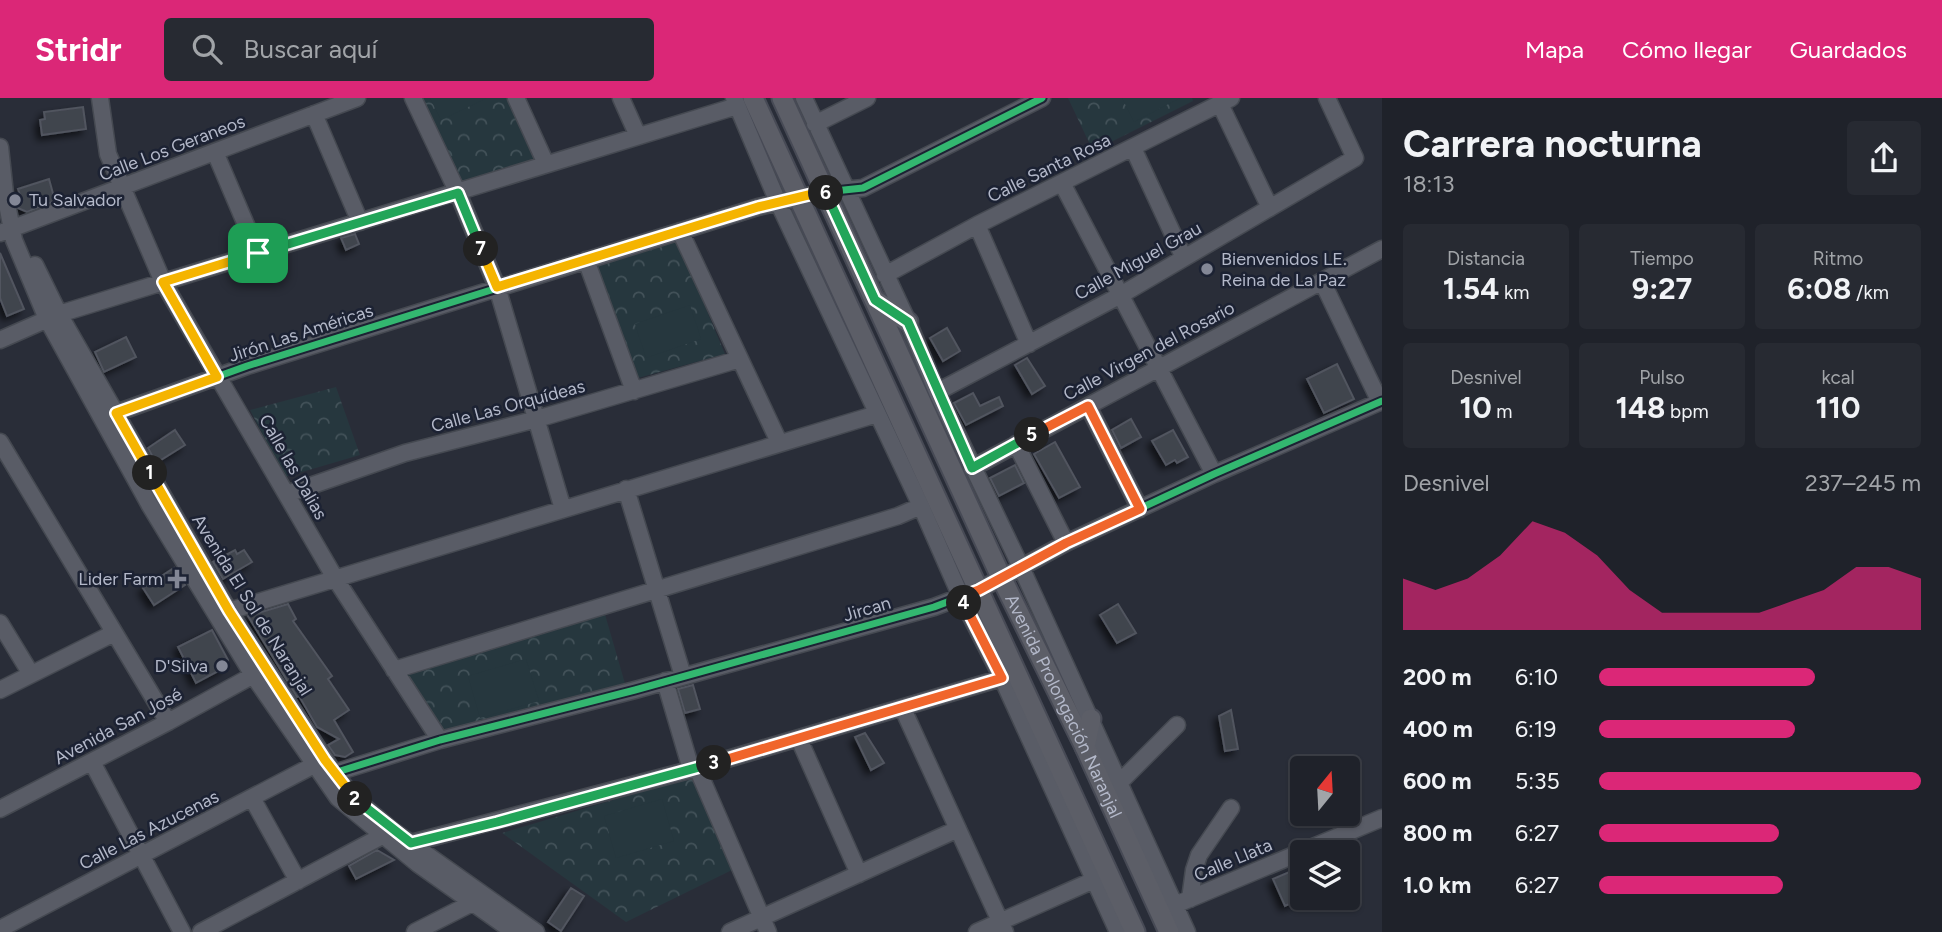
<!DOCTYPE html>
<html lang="es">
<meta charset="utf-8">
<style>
:root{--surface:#1f222a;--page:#272a32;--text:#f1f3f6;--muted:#a1a4a8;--line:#3c3f47;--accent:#db2777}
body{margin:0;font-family:Figtree,sans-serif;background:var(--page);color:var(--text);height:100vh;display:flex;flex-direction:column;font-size:26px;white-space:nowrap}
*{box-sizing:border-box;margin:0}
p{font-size:23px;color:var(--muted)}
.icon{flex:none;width:38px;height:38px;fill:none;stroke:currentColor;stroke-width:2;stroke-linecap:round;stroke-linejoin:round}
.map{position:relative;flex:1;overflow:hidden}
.panel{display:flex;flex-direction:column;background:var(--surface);width:560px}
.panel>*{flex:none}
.needle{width:46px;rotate:18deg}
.buttons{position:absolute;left:1290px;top:658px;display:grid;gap:14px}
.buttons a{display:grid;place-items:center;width:70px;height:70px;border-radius:7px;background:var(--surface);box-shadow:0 2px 5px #0004,0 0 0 2px var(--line);font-size:35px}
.pin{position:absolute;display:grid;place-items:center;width:60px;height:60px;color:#fff;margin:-30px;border-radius:14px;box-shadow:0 4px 10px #0006}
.km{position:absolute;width:35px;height:35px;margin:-18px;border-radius:50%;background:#222;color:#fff;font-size:19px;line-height:35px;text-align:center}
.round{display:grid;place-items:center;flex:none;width:74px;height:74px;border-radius:7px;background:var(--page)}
.summary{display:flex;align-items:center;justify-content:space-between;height:119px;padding:0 21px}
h1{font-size:38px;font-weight:700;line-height:52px}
.metrics{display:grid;grid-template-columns:repeat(3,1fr);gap:10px;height:119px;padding:7px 21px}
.metrics div{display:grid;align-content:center;border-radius:7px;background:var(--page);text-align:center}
.metrics b{font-size:30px;font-weight:700}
.metrics small{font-size:19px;font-weight:400}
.metrics p{font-size:19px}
.chart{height:196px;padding:14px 21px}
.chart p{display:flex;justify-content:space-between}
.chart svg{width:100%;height:126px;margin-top:7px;fill:var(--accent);opacity:.7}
ul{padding:0 21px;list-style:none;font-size:23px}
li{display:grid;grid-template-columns:112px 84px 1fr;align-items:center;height:52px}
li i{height:18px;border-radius:9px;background:var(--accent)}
header{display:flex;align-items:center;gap:42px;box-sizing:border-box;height:98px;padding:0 35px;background:var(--accent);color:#fff}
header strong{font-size:33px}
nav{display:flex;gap:38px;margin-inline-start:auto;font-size:24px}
.search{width:490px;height:63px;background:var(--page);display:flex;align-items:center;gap:18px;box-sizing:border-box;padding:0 24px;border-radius:7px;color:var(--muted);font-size:26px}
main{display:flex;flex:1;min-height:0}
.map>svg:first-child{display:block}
</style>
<header>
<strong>Stridr</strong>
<div class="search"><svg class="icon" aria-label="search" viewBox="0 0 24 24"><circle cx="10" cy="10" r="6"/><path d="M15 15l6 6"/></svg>Buscar aquí</div>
<nav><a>Mapa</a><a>Cómo llegar</a><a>Guardados</a></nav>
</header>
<main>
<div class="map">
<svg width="1382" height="834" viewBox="0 0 1382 834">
<defs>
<pattern id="forest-crowns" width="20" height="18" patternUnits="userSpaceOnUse" patternTransform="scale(1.75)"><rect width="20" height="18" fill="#26373e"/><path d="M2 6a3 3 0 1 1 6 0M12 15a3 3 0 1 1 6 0" fill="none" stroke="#435259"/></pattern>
<filter id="shadow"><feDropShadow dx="-4.5" dy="4.5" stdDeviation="3.5" flood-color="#0009"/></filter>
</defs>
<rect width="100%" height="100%" fill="#292d38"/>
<path fill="url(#forest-crowns)" d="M420,0H507L535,62L461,85Z
M1068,0H1192L1193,3L1093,53Z
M676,139L725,256L638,280L594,163Z
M336,289L360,357L285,379L250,312Z
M604,513L626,589L444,635L405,575Z
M694,678L734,771L626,824L502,735Z"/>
<path fill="#26373e" d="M430,0H487L441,22Z
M1122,0H1180L1134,24Z
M690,207L701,241L646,260L635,226Z
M526,561L539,603L480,620L468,578Z
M662,701L674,743L616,760L604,718Z"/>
<path fill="#41444e" stroke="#51555f" stroke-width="2" filter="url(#shadow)" d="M83,9L86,31L42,37L40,22L45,21L44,14Z
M49,81L55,103L27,114L18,110L16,99L20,97L18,91Z
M355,136L359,146L346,152L341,140Z
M0,155L24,211L7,218L0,200Z
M947,230L960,253L943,263L930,240Z
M126,239L136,259L104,274L95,254Z
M1027,260L1045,288L1032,296L1015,267Z
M1337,266L1354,301L1324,315L1307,281Z
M973,295L980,308L999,299L1003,308L966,327L954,305Z
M1131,321L1141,339L1121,350L1112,332Z
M175,332L185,347L156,365L148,350Z
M1173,332L1188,359L1177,365L1175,362L1166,367L1152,343Z
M1055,344L1080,389L1059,400L1034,356Z
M1015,367L1024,385L999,398L990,380Z
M235,452L237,456L244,452L252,464L223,481L213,464Z
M174,470L185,487L154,507L143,490Z
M288,506L296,521L293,523L332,578L328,581L349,612L334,622L353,654L345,659L335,657L328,647L339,641L317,629L299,598L297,599L248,518Z
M1118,506L1136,535L1117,545L1100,517Z
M212,532L228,562L224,570L196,585L178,549Z
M693,587L700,611L685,615L678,591Z
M1231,612L1238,651L1225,653L1219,618Z
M865,635L884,665L871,672L855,639Z
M377,752L394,762L356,781L349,768Z
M1294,772L1297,780L1302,778V800L1285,808L1273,781Z
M571,790L584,798L561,833L548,824Z"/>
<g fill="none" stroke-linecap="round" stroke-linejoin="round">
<g stroke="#454951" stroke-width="19">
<path id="minor" d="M100,0L108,56L163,184L335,480L440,642
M413,0L458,95L497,189L563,411
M516,0L546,66
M621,0L638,38
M734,0L778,104L921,408L961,499L1002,580L1118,834
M804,0L908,224L937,294L1021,469L1187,834
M1220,6L1270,110
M314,16L360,124
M815,26L867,0
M0,49L5,96L14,142L47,221L149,406L253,577L338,700L418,766L514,834
M1133,50L1184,160
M215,54L258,155
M1062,85L1214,376
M977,127L1029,246
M680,133L779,344
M0,135L357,0
M586,162L634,293
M35,167L59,216L229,513L334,675L355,701L392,732L536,834
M885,177L977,127L1231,0
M1322,183L1380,304
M0,242L59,216L737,8
M937,294L1119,198L1355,60L1327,0
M1088,308L1140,411
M116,315L247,268L758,109L825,94L863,90L1042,0
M0,344L168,624
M1016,346L1066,445
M972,370L1382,151
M626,391L683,578
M287,396L405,355L537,321L740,261
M229,513L877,316
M0,525L31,576
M394,572L898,418L921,408
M665,583L691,671
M0,592L114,535
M903,611L1005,834
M799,641L859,776
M92,664L182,834
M697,670L768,834
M334,675L440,642L635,592L934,509L979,492L1066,445L1214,376L1382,303
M1120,684L1177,627
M252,700L298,783
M0,711L168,624L261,573
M411,745L697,670L1002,580
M1190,801L1194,772L1199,757L1231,710
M1175,807L1382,720
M0,831L316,666
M201,834L382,738
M415,834L472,805
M730,834L958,731
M977,834L1094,782"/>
</g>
<g stroke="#474a55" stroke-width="23">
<g id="major">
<path d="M753,0L1135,834"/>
<path id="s1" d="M782,0L1001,479L1085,649L1169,834"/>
<path d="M876,203L908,224"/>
<path d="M1085,649L1091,621"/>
</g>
</g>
<use href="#minor" stroke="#595c66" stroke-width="16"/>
<use href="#major" stroke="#5c5e67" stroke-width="19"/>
<g stroke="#1c2233" stroke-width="11">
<path id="cycleway" d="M116,315L247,268L758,109L825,94L863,90L1042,0
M334,675L440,642L635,592L934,509L979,492L1066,445L1214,376L1382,303"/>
</g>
<use href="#cycleway" stroke="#33b770" stroke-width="7"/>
</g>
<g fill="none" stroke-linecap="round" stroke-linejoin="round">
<g stroke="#fff" stroke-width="14">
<path id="split-1" d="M150,375L116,315L217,279L163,184L258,155"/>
</g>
<g stroke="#fff" stroke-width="14">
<path id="split-2" d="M150,375L229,513L325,662L355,701"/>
</g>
<g stroke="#fff" stroke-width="14">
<path id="split-3" d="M355,701L411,745L497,724L714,665"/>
</g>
<g stroke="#fff" stroke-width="14">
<path id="split-4" d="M714,665L1002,580L964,505"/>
</g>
<g stroke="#fff" stroke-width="14">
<path id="split-5" d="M964,505L961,499L979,492L1066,445L1140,411L1088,308L1032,337"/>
</g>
<g stroke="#fff" stroke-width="14">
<path id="split-6" d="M826,95L875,202L908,224L972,370L1032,337"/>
</g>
<g stroke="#fff" stroke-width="14">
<path id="split-7" d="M481,151L497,189L758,109L825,93L826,95"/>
</g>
<g stroke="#fff" stroke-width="14">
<path id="split-8" d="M258,155L458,95L481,151"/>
</g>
<use href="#split-1" stroke="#f5b400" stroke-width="9"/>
<use href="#split-2" stroke="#f5b400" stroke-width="9"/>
<use href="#split-3" stroke="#22a559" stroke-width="9"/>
<use href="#split-4" stroke="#f0652b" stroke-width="9"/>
<use href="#split-5" stroke="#f0652b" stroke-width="9"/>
<use href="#split-6" stroke="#22a559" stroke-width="9"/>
<use href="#split-7" stroke="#f5b400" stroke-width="9"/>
<use href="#split-8" stroke="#22a559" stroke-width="9"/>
</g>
<g fill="#838796" stroke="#1c2233" stroke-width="2.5">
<circle cx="15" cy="102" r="7"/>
<circle cx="1207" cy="171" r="7"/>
<path d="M173.5 470.5h7v7h7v7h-7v7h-7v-7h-7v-7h7z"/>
<circle cx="222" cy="568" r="7"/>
</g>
<g text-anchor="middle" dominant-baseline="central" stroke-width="5" stroke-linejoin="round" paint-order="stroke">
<g font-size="18" fill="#b3b8c9" stroke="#1c2233">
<text transform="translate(172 50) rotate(-21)">Calle Los Geraneos</text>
<text transform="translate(1049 70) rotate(-26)">Calle Santa Rosa</text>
<text transform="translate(1138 163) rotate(-29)">Calle Miguel Grau</text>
<text transform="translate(301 235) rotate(-18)">Jirón Las Américas</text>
<text transform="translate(1149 253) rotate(-28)">Calle Virgen del Rosario</text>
<text transform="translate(508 308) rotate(-15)">Calle Las Orquídeas</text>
<text transform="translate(293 369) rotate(60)">Calle las Dalias</text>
<text transform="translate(252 507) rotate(58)">Avenida El Sol de Naranjal</text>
<text transform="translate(867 511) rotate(-16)">Jircan</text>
<text stroke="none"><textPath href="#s1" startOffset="670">Avenida Prolongación Naranjal</textPath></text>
<text transform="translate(118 628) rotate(-28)">Avenida San José</text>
<text transform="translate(149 732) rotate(-27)">Calle Las Azucenas</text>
<text transform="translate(1233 762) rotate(-23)">Calle Llata</text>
</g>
<g font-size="18" fill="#b3b8c9" stroke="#1c2233" text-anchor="start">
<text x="29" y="102">Tu Salvador</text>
<text x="1221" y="161">Bienvenidos LE.<tspan x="1221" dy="21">Reina de La Paz</tspan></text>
<text x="163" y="481" text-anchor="end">Lider Farm</text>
<text x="208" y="568" text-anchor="end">D'Silva</text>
</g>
</g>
</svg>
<div class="buttons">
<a><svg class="needle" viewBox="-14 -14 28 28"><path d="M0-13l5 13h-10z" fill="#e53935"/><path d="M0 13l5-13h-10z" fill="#a1a4a8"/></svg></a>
<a><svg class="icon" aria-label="layers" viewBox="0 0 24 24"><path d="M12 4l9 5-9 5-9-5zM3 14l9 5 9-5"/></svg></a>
</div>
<div class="pin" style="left:258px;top:155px;background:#1e9e55"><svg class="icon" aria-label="arrive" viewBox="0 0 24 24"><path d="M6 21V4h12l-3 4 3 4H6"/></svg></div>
<b class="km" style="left:150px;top:375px">1</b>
<b class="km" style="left:355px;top:701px">2</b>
<b class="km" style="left:714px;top:665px">3</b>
<b class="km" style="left:964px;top:505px">4</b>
<b class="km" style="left:1032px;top:337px">5</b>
<b class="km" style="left:826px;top:95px">6</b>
<b class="km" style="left:481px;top:151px">7</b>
</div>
<section class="panel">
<div class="summary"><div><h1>Carrera nocturna</h1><p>18:13</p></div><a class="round"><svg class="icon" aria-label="share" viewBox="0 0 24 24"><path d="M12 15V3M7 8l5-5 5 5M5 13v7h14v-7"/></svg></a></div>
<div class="metrics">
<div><p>Distancia</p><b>1.54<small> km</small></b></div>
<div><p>Tiempo</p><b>9:27</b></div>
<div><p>Ritmo</p><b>6:08<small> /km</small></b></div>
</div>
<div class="metrics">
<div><p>Desnivel</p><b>10<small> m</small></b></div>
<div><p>Pulso</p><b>148<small> bpm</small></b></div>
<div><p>kcal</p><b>110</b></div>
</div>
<div class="chart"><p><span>Desnivel</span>237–245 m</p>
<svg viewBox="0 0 160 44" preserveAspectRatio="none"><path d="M0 44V26L10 30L20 26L30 18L40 6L50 10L60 18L70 30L80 38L90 38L100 38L110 38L120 34L130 30L140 22L150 22L160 26V44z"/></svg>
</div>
<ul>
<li><b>200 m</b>6:10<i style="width:67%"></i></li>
<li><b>400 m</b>6:19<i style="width:61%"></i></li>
<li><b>600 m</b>5:35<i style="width:100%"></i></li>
<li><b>800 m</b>6:27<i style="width:56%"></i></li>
<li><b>1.0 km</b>6:27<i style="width:57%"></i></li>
</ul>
</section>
</main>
